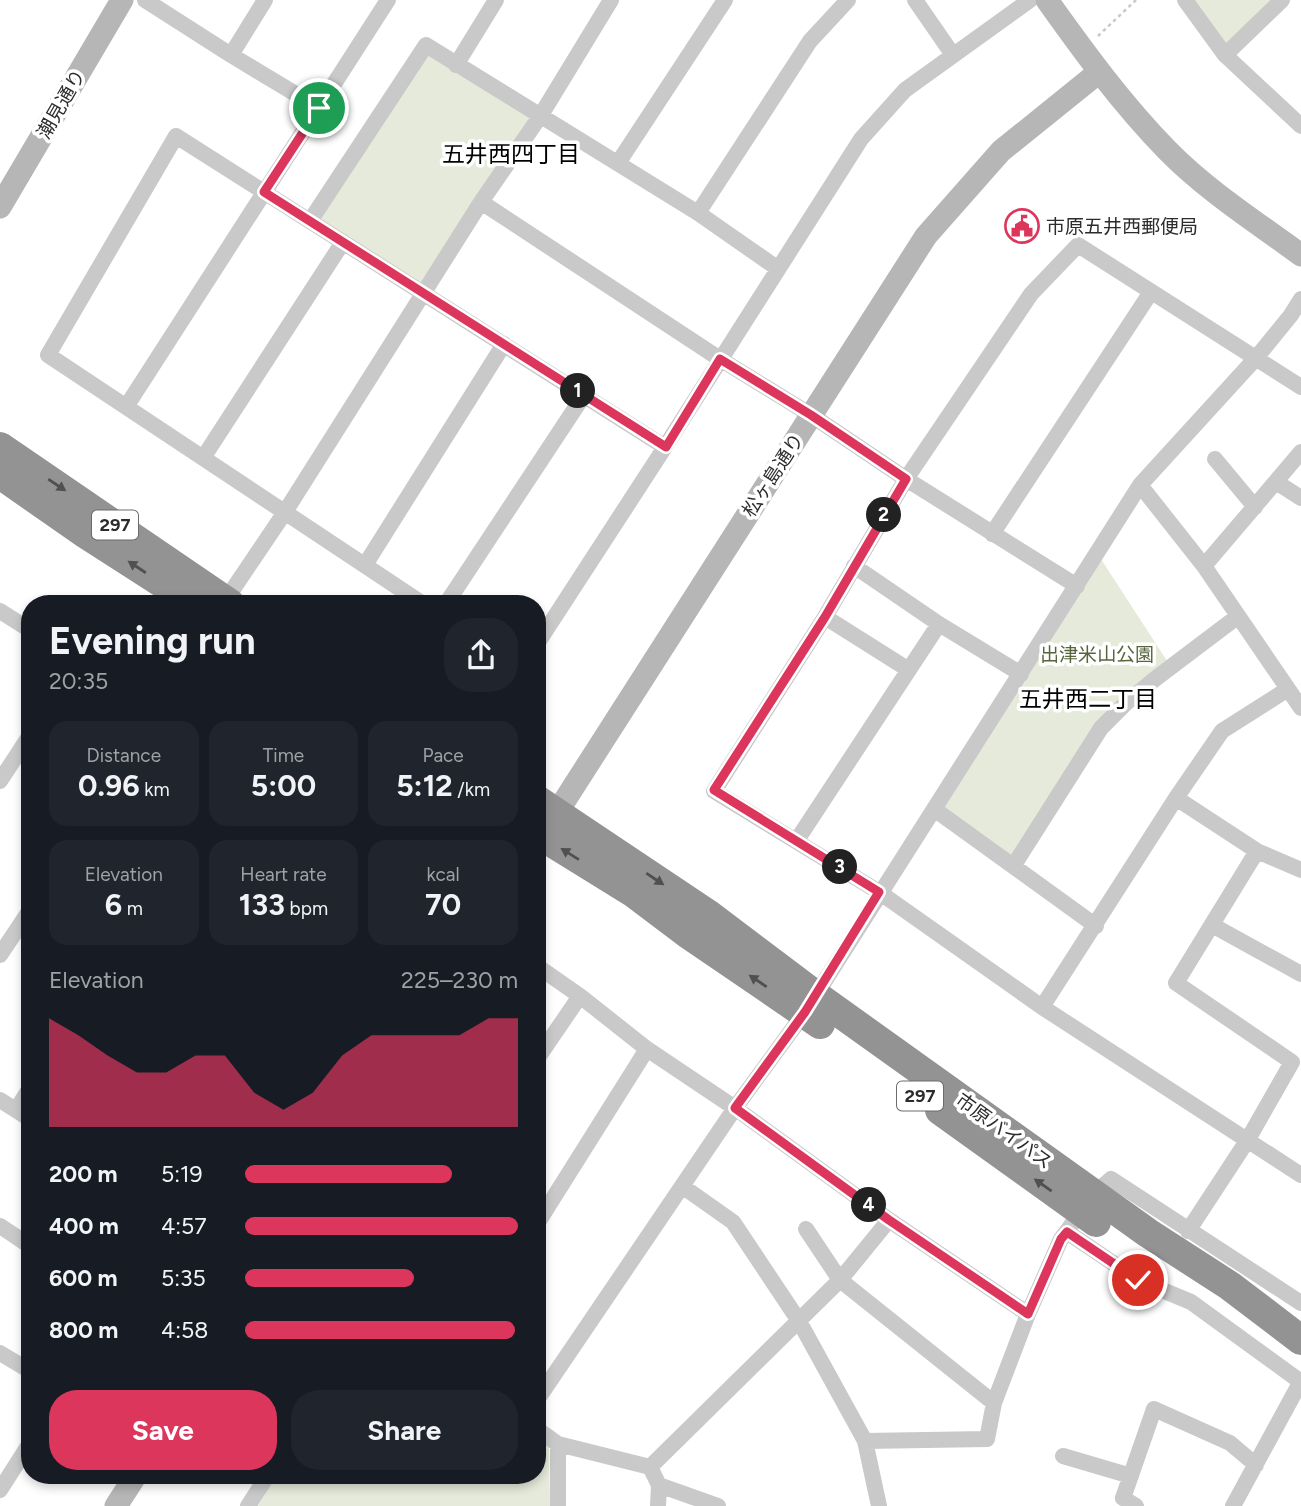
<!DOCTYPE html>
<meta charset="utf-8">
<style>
:root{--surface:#171b24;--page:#20242c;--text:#f1f3f6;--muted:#9ea1a6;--accent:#dc365d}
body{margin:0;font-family:Figtree,"Noto Sans JP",sans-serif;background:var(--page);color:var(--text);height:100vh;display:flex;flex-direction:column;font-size:26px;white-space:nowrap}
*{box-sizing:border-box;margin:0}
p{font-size:23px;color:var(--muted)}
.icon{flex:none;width:38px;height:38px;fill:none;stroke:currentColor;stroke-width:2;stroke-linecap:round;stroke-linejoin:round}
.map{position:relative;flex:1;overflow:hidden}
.drawer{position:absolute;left:21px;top:595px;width:525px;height:889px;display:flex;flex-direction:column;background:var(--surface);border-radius:28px;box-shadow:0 4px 10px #0003}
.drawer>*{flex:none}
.pin{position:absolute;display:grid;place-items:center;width:60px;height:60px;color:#fff;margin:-30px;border:4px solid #fff;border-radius:50%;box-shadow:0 2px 7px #0007}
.km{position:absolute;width:35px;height:35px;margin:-18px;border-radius:50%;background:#222;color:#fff;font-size:19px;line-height:35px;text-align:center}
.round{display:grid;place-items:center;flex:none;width:74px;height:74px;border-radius:28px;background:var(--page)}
.summary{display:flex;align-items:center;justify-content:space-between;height:119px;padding:0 28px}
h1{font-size:38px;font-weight:700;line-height:52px}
.figures{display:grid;grid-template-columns:repeat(3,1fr);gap:10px;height:119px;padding:7px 28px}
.figures div{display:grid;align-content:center;border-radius:18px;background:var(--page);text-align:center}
.figures b{font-size:30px;font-weight:700}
.figures small{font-size:19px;font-weight:400}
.figures p{font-size:19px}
.chart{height:196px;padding:14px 28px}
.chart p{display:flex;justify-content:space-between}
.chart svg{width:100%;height:126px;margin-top:7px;fill:var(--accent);opacity:.7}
.action{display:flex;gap:14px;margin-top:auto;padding:14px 28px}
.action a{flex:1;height:80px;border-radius:28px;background:var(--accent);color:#fff;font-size:28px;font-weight:700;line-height:80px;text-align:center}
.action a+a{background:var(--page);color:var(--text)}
ul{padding:0 28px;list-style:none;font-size:23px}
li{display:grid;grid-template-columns:112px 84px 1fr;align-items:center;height:52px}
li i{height:18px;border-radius:9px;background:var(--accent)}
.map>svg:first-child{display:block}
</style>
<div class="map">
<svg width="1301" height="1506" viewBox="0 0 1301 1506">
<rect width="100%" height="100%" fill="#fff"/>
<path fill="#e5eada" d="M1185,0H1282L1225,55Z
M426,45L541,115L423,293L310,221Z
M1097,553L1171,667L1126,703L1014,865L934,809Z
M537,1438L549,1445L550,1506H258L277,1475H537Z"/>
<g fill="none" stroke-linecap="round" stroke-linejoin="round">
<path stroke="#c9c9c9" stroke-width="2.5" stroke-dasharray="3.5 3.5" stroke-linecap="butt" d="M1098,36L1136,0"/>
<path stroke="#c9c9c9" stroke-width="16" d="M145,0L231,55L319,108
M915,0L953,55
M1185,0L1225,55L1301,126
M231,55L265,0
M1225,55L1282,0
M456,65L496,0
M618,163L725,0
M481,202L720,359L811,415L906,479L1077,586
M698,213L810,41L848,0
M310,221L426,45L698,213L777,268
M1301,387L1078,245L1031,294L906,479L825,617L714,791L879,892L1042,1007L1301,1175
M126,407L388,0
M203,458L343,242
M1215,459L1255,507
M1276,482L1301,498
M1140,485L1204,566L1301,708
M992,534L1151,292
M365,565L504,344
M854,566L939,624L1021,674
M1204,566L1301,452
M225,601L285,512L481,202L541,115L611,0
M423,604L48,355L176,136L665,447
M446,604L584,395
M0,611L30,630
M825,617L909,670
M537,644L665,447L861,139L905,90L1030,0
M0,781L30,735
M1176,798L1257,851L1301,870
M934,809L1096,926
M797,840L939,624
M1014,865L1101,728L1126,703L1155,679L1237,617
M1212,925L1301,974
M0,955L30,910
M537,966L580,996L647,1049L735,1108L889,1220L1028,1314
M1042,1007L1176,798L1222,731L1288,689
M537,1059L580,996
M0,1100L30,1119
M16,1110L30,1088
M682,1186L733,1222L799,1321L865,1441L879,1506
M1093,1195L1111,1179L1301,1303
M537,1224L647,1049
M0,1226L30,1246
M806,1229L840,1280L994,1403
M1188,1231L1247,1141L1292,1062L1176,983L1257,851
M1067,1232L1138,1280L1191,1302L1301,1382
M0,1353L30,1371
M537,1400L735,1108L805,1012L1140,485L1256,358L1291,315L1301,299
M537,1429L558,1444L650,1467
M865,1441L987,1439L994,1403L1028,1314L1061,1239L1081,1212
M558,1444V1506
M1063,1456L1131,1476
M659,1485L718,1506
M0,1490L30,1443
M248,1506L268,1475
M658,1506L659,1485L650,1467L840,1280L889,1220
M1136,1506L1123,1498L1154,1409L1230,1443L1256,1465
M1233,1506L1301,1381"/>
<path stroke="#b6b6b6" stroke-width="23" d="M1047,0C1084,52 1122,104 1167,150C1206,190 1256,222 1301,255
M0,207L122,0
M549,825L926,236L1001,151L1099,72
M116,1506L136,1475"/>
<path stroke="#939393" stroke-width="30" d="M0,447L230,604
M0,474L86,534L195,604
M537,800L709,915L815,995L1148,1233L1230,1286L1301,1340
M537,833L634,893L687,933L820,1024
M940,1110L1096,1222"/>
</g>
<defs><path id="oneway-solid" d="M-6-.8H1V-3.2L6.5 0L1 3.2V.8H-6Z" transform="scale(1.75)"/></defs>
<g fill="#505050">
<use href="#oneway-solid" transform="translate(57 485) rotate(34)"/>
<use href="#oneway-solid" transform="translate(137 567) rotate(-147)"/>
<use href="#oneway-solid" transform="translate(570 854) rotate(-148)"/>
<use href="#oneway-solid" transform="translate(655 879) rotate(34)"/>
<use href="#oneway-solid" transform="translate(758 981) rotate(-146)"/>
<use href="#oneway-solid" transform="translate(1043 1185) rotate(-145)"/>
</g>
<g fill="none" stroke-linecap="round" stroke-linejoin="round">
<g stroke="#fff" stroke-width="14">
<path id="route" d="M319,108L264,192L666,447L720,359L811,415L906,479L825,617L714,790L879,892L805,1012L735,1108L889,1220L1028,1314L1061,1239L1067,1232L1138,1280"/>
</g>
<use href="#route" stroke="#dc365d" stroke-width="9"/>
</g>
<defs>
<g id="civic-ring" transform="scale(1.75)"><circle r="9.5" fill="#fff" stroke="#dc365d" stroke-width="1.5"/><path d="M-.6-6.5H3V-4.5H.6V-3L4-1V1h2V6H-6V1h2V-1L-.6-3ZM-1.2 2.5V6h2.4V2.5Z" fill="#dc365d"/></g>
</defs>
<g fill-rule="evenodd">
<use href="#civic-ring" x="1022" y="226"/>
</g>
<g text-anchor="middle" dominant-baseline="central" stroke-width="7" stroke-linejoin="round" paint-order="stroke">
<g fill="#fff" stroke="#6b6b6b" stroke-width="2">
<rect x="92" y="510.5" width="46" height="29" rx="5"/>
<rect x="897" y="1081.5" width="46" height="29" rx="5"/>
</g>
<g font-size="18" font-weight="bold" fill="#2c2c2c">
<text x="115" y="525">297</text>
<text x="920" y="1096">297</text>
</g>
<g font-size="19" fill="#2c2c2c" stroke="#fff">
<text transform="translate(61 104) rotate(-60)">潮見通り</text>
<text transform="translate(773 475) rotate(-57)">松ヶ島通り</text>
<text transform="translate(1004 1131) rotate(36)">市原バイパス</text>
</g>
<g font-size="19" fill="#2c2c2c" stroke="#fff" text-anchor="start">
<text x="1046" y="226">市原五井西郵便局</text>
</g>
<g font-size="19" fill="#56653c" stroke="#fff">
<text x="1097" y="654">出津米山公園</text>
</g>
<g font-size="23" fill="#000" stroke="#fff">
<text x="511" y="154">五井西四丁目</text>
<text x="1088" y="699">五井西二丁目</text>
</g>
</g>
</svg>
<div class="pin" style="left:319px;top:108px;background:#1e9e55"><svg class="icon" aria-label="arrive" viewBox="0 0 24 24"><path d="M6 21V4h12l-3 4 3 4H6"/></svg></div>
<div class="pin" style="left:1138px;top:1280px;background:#d93025"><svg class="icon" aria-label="check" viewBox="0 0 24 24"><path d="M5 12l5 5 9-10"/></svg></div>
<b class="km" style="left:578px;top:391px">1</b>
<b class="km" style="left:884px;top:515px">2</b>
<b class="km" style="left:840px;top:867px">3</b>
<b class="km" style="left:869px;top:1205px">4</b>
<section class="drawer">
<div class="summary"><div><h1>Evening run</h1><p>20:35</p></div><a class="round"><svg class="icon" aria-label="share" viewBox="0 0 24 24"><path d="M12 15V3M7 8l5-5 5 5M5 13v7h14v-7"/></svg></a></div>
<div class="figures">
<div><p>Distance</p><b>0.96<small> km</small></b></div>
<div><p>Time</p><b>5:00</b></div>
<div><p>Pace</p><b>5:12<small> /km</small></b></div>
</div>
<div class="figures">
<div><p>Elevation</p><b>6<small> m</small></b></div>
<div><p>Heart rate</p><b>133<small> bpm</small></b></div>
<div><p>kcal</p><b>70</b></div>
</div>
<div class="chart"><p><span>Elevation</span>225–230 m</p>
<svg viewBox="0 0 160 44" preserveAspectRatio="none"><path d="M0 44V6L10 12L20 19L30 25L40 25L50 19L60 19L70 32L80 38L90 32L100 19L110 12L120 12L130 12L140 12L150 6L160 6V44z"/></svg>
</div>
<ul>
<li><b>200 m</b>5:19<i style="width:76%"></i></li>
<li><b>400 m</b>4:57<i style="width:100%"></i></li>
<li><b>600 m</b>5:35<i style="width:62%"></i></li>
<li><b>800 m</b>4:58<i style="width:99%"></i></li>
</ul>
<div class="action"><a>Save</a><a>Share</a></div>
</section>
</div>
